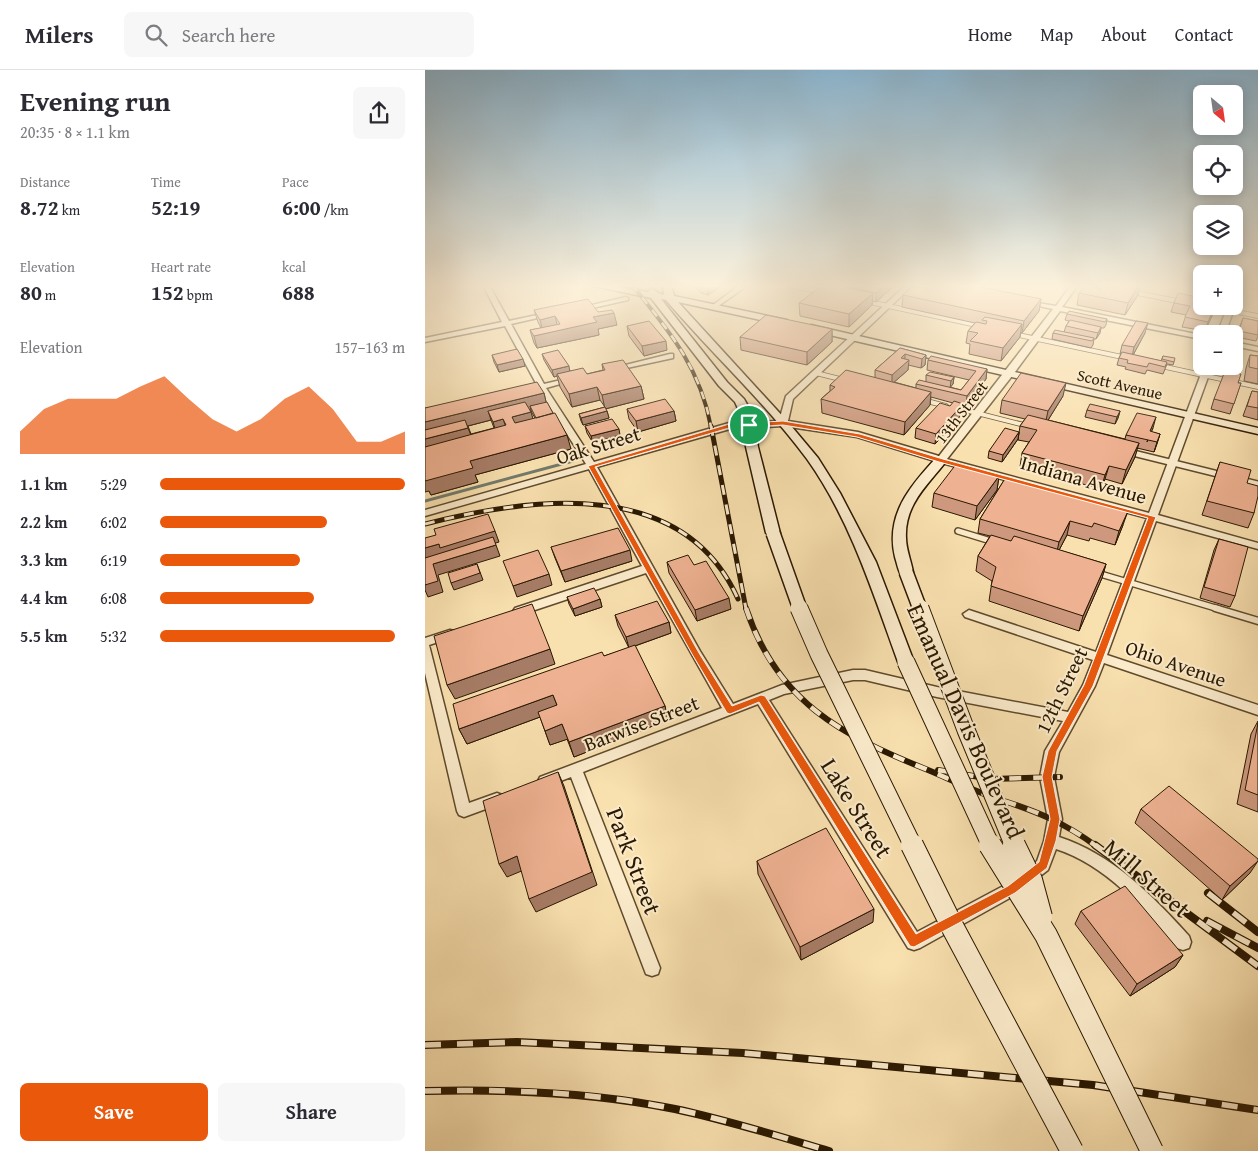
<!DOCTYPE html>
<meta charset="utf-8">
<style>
:root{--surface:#fff;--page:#f7f7f7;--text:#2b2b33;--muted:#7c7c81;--line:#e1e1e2;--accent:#ea580c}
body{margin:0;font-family:"Gentium Book Plus",serif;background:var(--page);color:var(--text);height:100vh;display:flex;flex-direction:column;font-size:19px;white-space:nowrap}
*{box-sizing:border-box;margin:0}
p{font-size:16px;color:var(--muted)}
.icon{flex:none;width:28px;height:28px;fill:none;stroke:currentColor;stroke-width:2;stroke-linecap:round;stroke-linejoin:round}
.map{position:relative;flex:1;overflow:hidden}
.sheet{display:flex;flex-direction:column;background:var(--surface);width:425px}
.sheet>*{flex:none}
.needle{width:32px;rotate:151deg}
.controls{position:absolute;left:768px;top:15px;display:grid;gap:10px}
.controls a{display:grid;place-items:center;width:50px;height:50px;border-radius:8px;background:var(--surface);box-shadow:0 2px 12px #0003;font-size:25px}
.pin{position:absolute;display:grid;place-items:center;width:42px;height:42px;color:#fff;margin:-21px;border:2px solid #fff;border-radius:50%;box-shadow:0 1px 5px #0007}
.round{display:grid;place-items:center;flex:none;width:52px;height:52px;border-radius:8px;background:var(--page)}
.headline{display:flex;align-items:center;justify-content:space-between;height:85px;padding:0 20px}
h1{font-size:28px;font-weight:700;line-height:38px}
.figures{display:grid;grid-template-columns:repeat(3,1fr);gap:8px;height:85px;padding:5px 20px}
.figures div{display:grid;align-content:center}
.figures b{font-size:21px;font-weight:700}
.figures small{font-size:14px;font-weight:400}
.figures p{font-size:14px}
.chart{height:140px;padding:10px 20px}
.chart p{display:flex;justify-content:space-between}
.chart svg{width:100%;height:90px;margin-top:5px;fill:var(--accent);opacity:.7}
.primary-button{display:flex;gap:10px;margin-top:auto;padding:10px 20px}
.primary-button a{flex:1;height:58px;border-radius:8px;background:var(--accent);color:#fff;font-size:20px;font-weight:700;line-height:58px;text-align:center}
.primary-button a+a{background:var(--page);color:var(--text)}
ul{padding:0 20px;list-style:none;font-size:16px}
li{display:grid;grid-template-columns:80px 60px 1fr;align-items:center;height:38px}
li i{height:12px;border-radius:6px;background:var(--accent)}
header{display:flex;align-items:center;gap:30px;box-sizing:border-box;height:70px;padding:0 25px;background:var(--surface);border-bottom:1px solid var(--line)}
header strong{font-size:24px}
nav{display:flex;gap:28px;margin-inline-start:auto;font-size:18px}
.search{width:350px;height:45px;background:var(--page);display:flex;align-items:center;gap:12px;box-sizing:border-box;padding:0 18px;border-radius:8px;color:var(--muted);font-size:19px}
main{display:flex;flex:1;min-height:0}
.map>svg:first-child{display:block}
</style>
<header>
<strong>Milers</strong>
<div class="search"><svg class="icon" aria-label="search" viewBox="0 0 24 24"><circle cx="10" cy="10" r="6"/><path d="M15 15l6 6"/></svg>Search here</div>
<nav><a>Home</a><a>Map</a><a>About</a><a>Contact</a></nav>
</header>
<main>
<section class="sheet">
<div class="headline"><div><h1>Evening run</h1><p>20:35 · 8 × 1.1 km</p></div><a class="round"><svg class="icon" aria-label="share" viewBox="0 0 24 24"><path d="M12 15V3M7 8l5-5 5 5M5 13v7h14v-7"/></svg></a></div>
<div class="figures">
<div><p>Distance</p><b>8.72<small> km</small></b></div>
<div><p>Time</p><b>52:19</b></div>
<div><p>Pace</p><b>6:00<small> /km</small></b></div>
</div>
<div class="figures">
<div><p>Elevation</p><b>80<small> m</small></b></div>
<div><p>Heart rate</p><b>152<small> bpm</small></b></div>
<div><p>kcal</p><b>688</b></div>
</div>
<div class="chart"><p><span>Elevation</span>157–163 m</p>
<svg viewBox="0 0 160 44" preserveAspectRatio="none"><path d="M0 44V33L10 22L20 17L30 17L40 17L50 11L60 6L70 17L80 27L90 33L100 27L110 17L120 11L130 22L140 38L150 38L160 33V44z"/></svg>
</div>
<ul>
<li><b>1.1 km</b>5:29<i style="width:100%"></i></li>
<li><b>2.2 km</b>6:02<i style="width:68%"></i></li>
<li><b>3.3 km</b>6:19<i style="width:57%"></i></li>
<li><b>4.4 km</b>6:08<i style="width:63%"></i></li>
<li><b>5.5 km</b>5:32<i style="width:96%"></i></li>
</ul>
<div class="primary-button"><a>Save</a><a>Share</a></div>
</section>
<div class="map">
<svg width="833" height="1081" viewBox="0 0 833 1081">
<rect width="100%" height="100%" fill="#f9e0af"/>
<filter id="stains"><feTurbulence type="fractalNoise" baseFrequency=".004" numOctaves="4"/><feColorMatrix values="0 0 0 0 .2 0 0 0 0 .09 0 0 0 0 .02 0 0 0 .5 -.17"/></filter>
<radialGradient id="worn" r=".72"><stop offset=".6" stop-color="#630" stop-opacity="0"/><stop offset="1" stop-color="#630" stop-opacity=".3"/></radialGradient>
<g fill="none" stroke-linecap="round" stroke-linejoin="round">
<path stroke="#717a6c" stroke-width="3" d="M0,431L148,391"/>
<g stroke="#5e4a2c" stroke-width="5.5">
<path id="service-far2" d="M362,215L397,222
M668,215L683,218
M707,222L757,232
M440,231L556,256
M781,236L833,246
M589,264L702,288
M736,296L833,317
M391,303L419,310
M498,330L521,336
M532,338L603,356"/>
</g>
<g stroke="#5e4a2c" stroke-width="8">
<path id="service-far1" d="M704,382L797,405
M816,410L833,414
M533,461L569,472
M672,503L794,539"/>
</g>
<g stroke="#5e4a2c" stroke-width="9">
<path id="service" d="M790,538L833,551"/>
</g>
<g stroke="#5e4a2c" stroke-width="3">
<path id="minor" d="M58,215H64L84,251L126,242L130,244L86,254L119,314L149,307L153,309L121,318L169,392L304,353L354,351L361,326L481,215H488L368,329L363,351L433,362L514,386L628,239L600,233V231L631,236L646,215H653L637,237L776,265V269L635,241L587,306L522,389L724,443L779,296H787L733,445L833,473V479L731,451L682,585L833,635V645L679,593L670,616L634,682L629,707L637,749L634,767C687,784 727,825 764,866L766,872L764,878L758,880L752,878C719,839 681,795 631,779L623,800L592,824L495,878L489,880L483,878L333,634L158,702L235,898L233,904L227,906L221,904L146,707L120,717L115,715L113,711L115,707L297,638L221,503L98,544H90L88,541L90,538L217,496L164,399L0,446V440L161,394L114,320H111L107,318L112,315L80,256L0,272V268L77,252ZM358,356L432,367L513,392L722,448L671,582L544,540L538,544L540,547L668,590L658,615L643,642L512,617L440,600H428L357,615L308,634L275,581L172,397L305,359ZM428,610H440L512,627L638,651L620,681L615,707L623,749L619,771L612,791L582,814L492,862L344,630L359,624Z
M315,215H323L292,237H288V235Z
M812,215H833V219L818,216L812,231L809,233V223Z
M201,227L203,228V230L154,241L150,239Z
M809,234L810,236L800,264H792L803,236H809Z
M809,272L833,277V281L809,276Z
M245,284H248V288L188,301L184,299Z
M25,560L29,561L31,564L29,567L4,575L44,733L72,723L77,725L79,729L77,733L39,747L34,745L32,741L0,603V568Z"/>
</g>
<g stroke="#2a1801" stroke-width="3">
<path id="secondary" d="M164,215H184L223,222L227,218L233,223L239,225L238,215H246L249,226L362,250L364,252L359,255L253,232L362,351L393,388L415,423L451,492L489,592L487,596H475L473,592C448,523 425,449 382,389C340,332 287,284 241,230L236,229L302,312L319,329L328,345L333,377L355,463L348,467L341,463L321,377L316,345L310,332L294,316L226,228Z
M386,255L833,358V364L383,260L381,258Z
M516,386L522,390C504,414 479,434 481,468C481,479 486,491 488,502L481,507L476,505C473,500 472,493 470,487C460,445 485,416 512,387Z"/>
</g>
<use href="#service-far2" stroke="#fbebcb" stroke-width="4"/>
<use href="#service-far1" stroke="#fbebcb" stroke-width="5"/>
<use href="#service" stroke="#fbebcb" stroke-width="6"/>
<use href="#minor" fill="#fbebcb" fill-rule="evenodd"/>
<use href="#secondary" fill="#fbebcb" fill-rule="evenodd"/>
<g stroke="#2a1801" stroke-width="4">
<path id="rail-far3" d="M207,215C244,261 275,297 286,357"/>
</g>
<g stroke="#2a1801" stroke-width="5">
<path id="rail-far2" d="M286,356L321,539
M0,454C107,427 258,406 313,529"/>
</g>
<g stroke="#2a1801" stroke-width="6">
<path id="rail-far1" d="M321,538C352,632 416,665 503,700C527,710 551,722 576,730C613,742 640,753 671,776
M513,700L566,709L635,707"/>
</g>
<g stroke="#2a1801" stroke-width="8">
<path id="rail" d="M670,775L833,896
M783,823L833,862
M782,851L833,878
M0,975L92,972L318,983L668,1015L833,1040
M0,1021C84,1019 168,1022 250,1039C302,1050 353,1066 404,1081"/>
</g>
<use href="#rail-far3" stroke="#fbebcb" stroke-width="2.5" stroke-dasharray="8" stroke-linecap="butt"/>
<use href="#rail-far2" stroke="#fbebcb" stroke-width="3" stroke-dasharray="10" stroke-linecap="butt"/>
<use href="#rail-far1" stroke="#fbebcb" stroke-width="4.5" stroke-dasharray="12" stroke-linecap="butt"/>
<use href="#rail" stroke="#fbebcb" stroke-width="5.5" stroke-dasharray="16" stroke-linecap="butt"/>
<g stroke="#2a1801" stroke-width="16" stroke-linecap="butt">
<path id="secondary-bridge-far2" d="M348,463L375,539
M481,502L495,539"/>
</g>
<g stroke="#2a1801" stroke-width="19" stroke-linecap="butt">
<path id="secondary-bridge-far1" d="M374,538L394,584L488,776
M495,538L541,660L589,776
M481,592L566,776"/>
</g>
<g stroke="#2a1801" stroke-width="24" stroke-linecap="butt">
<path id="secondary-bridge" d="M487,775L528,858L647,1081
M565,775L621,865L727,1081
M589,775L606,810L616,847"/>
</g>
<use href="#secondary-bridge-far2" stroke="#fbebcb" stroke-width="13"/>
<use href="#secondary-bridge-far1" stroke="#fbebcb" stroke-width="17"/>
<use href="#secondary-bridge" stroke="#fbebcb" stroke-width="22"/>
</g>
<path fill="#cd987d" stroke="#2a1801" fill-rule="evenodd" d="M268,215H298L283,225L276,223Z
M420,215H470L451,232L448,231L447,235L424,257L375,246L374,233L419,217Z
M679,215H715L713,225L700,245L652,235L654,223L676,219Z
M478,225L616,229L614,241L597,263H595V267L576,291L544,284L545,274L541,273L543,261L550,253L477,237Z
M749,233L776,236H791L780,261L757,257L761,245L746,242Z
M109,240L173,242L192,255L173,259L174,265L112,278L109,273L105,260L116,258L113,252Z
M642,244L682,249L681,255L679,258H676L675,263L671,269H669L668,275L666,278L627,269L628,263L639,262L641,256L644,251L640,250Z
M818,248L833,251V266L831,271L811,267Z
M202,256L242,280L219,286L204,266Z
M407,259V272L382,295L316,280L315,267Z
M720,263L708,285L736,291L738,286L749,292L748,295L742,294L738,304L722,300L720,304L700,299L701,297L692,295L694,288L696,284H695L697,275Z
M475,278L501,285L500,295L496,298L483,295V300L469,312L491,318V314L501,312V305L529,307L528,314L525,317L536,320L544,310L502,300L503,290L562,299L561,309L541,336L538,335L537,344L510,374L490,368L491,358L525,336L528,333L506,327L505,335L479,365L397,343L396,329L405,321V315L450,308V300Z
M117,284L145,301L162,304L178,300L177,294L216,316L219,329L180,339L182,341L184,348L158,355L156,351L154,344L180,337L175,330L147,337L135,317L132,306L129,307L119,290Z
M67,285L100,296L74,302L69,292Z
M825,285L833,286V314L819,311L821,298Z
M813,313H816L805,344L786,339L789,329Z
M827,321L833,322V350L818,346Z
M119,323L121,332L146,379L50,405L53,412L6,425L4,421L0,338ZM106,340L107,343L110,348L108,349L105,341ZM66,350L69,358L46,364L43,356Z
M638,326L623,350L700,369L701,365L728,358L726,362L735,364L729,382L712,378L710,387L697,414L680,409L676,419L595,397L597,383L604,372L593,370L595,356L600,349L575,343L577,330Z
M202,339L249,341L251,351L213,362L204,349Z
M662,340L695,341L693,348L690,354L660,347Z
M160,356L195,365L168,373L162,363Z
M594,362L593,369L577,392L563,388L564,381Z
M795,392L822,413L829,443L823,458L777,445Z
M574,406L572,420L550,450L507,437L509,423Z
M581,407L698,455L690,475L665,468L664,471L642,465L634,480L681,494L677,508L654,561L564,531L567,511L551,501L553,486L565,466L553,463L555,449Z
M794,469L810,526L805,537L775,528L789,480Z
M126,477L207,491L140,512L130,488Z
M242,492L306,539L272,551L244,503Z
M142,527L175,529L177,537L150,546L144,534Z
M190,545L244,552L246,563L210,576L240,636L243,650L149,687L142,669L125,675L115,647L42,674L34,659L179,586L204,578L193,556Z
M833,651V742L812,734L826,664Z
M716,739L825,803L797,830L710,753Z
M332,791L448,852L376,890L333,804Z
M656,841L758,885L750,897L705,926L650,854Z"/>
<path fill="#a77c66" stroke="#2a1801" d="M283,215H298L283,225L282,216Z
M460,215H470L451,232V223Z
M714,215H715L713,225L700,245L703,233Z
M448,223L447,235L424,257V244Z
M616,229L614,241L597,263L599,251Z
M790,236H791L790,240L780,261L783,252Z
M189,243L192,255L173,259L174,265L112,278L109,266L168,247Z
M130,246L133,259L118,262L115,250Z
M723,253L720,263L707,287L709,277Z
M597,254L595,267L576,291L578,278Z
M676,257L675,263L671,269L673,263Z
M407,259V272L382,295V282Z
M241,271L242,280L219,286L217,276Z
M480,284V293L484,290L483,300L467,314V305L476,288Z
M501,285L500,295L496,298L497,289Z
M98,289L100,296L74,302L72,295Z
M144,296L145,303L132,304V306L129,307L127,300Z
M562,299L561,309L541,336L542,326Z
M529,307L528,314L525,318L526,311Z
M641,313L638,326L620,355L623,341Z
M216,316L219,329L180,339L177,325Z
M172,317L175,330L147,337L144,324Z
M506,322L505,335L479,365L480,352Z
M119,323L122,336H105L106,340L67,350L63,341L66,350L0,367V352Z
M538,334L537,344L510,374L511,364Z
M182,341L184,348L158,355L156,348Z
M249,341L251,351L213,362L211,351Z
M695,341L693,348L690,354L692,347Z
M106,342L110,356L91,361L87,347Z
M731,347L728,358L722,372L725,361Z
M78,349L83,363L72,365L68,352Z
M43,358L47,368L0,380V369Z
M194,359L195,365L168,373L166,366Z
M594,362L593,369L577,392L578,385Z
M735,364L732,374L729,382L732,372Z
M142,365L146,379L50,405L53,412L6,425L4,421L0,422V410L45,391Z
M714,373L710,387L697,414L701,400Z
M684,396L680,409L676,419L680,405Z
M574,406L572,420L550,450L552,436Z
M703,441L698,455L690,475L694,461Z
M645,451L642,465L631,486L634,472Z
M70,461L74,472L19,489H0V478L14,474Z
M71,475L75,486L13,505L18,522L3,527L0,520V515L8,494Z
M205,480L207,491L140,512L136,501Z
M52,494L58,510L29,520L26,513Z
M681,494L677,508L654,561L658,546Z
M124,504L127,515L92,527L88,516Z
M304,528L306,539L272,551L270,540Z
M175,529L177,537L150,546L148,539Z
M244,552L246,563L204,578L201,567Z
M125,579L130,594L30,629L22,615Z
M128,625L134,640L42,674L34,659Z
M240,636L243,650L149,687L144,672Z
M137,654L143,669L125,675L120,661Z
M133,702L139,716L172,815L111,842L104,829Z
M92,786L99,800L82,807L74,794Z
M833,791L825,803L797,830L805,816Z
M449,839L448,852L376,890L375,877Z
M758,885L750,897L705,926L712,914Z"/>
<path fill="#eeb191" stroke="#2a1801" d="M398,215H409L448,223L424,244L374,233Z
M420,215H460L451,223L419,216Z
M489,215H546L616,229L599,251L478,225Z
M679,215H714L703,233L654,223L660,216L676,219Z
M753,223L776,228V236H790L783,252L760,247L765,236L749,233Z
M163,229L173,242L187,240L189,243L168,247L172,252L109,266L105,260L135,254L130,246L115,250L109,240Z
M644,241L682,249L680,252L642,244Z
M341,245L407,259L382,282L315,267Z
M560,247L597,254L578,278L545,271L553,263L543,261L551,252L561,254L562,251L557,250Z
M818,248L833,251V265L814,261Z
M645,250L676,257L673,263L641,256Z
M224,251L241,271L217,276L202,256Z
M711,251L723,253L709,277L697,275Z
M630,260L669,268L667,271L628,263Z
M475,278L501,285L497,289L480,284L476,288L484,290L467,305L450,300Z
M92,279L98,289L72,295L67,285Z
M133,280L144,296L127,300L117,284Z
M697,282L742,292L740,297L724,293L722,297L702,293L703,290L694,288Z
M825,285L833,286V299L824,297Z
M506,286L562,299L542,326L491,314L494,310L536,320L551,301L503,290Z
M738,286L750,288L749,292L737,289Z
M198,290L216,316L177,325L172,317L144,324L132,304L158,298L162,304L180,300L177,294Z
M421,300L506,322L480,352L396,329L410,317L405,315Z
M800,301L816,304L813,313H816L809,334L789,329Z
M505,302L529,307L526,311L501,305Z
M596,303L641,313L623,341L577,330Z
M112,312L119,323L0,352V338Z
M827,321L833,322V338L822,336Z
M240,329L249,341L211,351L202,339Z
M529,331L538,334L511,364L491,358L515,333L525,336Z
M100,332L106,342L87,347L90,353L130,343L142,365L45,391L48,398L0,411V377L81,355L78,349L68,352L63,341Z
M122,332L128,343L111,348L105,336Z
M665,334L695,341L692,347L662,340Z
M180,337L182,341L156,348L154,344Z
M712,343L731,347L725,361L735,364L732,372L701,365Z
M603,345L714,373L701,400L684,396L680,405L597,383L612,360L595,356Z
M187,349L194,359L166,366L160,356Z
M40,350L43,358L0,369V360Z
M580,358L594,362L578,385L564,381Z
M795,392L826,400L822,413L833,416V426L829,443L782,431Z
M532,393L574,406L552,436L509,423Z
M581,407L703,441L694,461L669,453L667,457L645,451L634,472L555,449Z
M63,444L70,461L15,478L14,474L0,478V468L11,465L9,459Z
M193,458L205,480L136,501L126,477Z
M566,465L586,471L589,466L681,494L658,546L566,516L571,497L553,486Z
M68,467L71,475L8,494L13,511L0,515V488Z
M794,469L823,477L810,526L779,517Z
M113,480L124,504L88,516L78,491Z
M263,485L269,495L281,491L304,528L270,540L242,492Z
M52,494L55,503L26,513L23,503Z
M169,518L175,529L148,539L142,527Z
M232,531L244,552L201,567L190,545Z
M107,534L125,579L22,615L9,566Z
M210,575L240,636L144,672L137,654L120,661L113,642L132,635L128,625L34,659L28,634L177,582L179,586Z
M833,653V725L820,720Z
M133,702L167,802L104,829L92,786L74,794L58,731Z
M744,716L833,789V791L805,816L716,739Z
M401,758L449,839L375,877L332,791Z
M700,816L758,885L712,914L656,841Z"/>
<linearGradient id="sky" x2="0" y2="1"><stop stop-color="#8bb7d3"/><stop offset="0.59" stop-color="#fcf1db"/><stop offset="1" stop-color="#fcf1db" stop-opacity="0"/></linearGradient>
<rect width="833" height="366" fill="url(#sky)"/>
<path fill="#ea580c" stroke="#fff" fill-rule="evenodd" d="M358,351L435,364L518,389L731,447L668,616L632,681L627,707L635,749L631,771L622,798L590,823L489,877L485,876L334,632L305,644L302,643L267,584L163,396L304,354ZM358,355L432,367L514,392L723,448L659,615L623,681L617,707L625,749L614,792L583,816L491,864L340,626L336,625L307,636L274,583L170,397L304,358Z"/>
<g text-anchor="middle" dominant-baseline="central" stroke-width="4" stroke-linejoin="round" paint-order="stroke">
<g font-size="16" fill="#2a1801" stroke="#fbebcb">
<text transform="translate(695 314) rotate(13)">Scott Avenue</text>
<text transform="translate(536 342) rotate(-52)">13th Street</text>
</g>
<g font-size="20" fill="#2a1801" stroke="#fbebcb">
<text transform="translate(173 375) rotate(-17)">Oak Street</text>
<text transform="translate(659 409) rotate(16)">Indiana Avenue</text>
<text transform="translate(751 593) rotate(19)">Ohio Avenue</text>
<text transform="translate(636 620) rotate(-64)">12th Street</text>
<text transform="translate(216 653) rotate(-21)">Barwise Street</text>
</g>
<g font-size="24" fill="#2a1801" stroke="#fbebcb">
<text transform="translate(541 651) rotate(66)">Emanual Davis Boulevard</text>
<text transform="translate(432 738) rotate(58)">Lake Street</text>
<text transform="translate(209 791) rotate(69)">Park Street</text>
<text transform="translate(722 808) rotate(41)">Mill Street</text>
</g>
</g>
<rect width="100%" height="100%" filter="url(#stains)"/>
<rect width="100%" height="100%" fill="url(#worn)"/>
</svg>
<div class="controls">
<a><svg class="needle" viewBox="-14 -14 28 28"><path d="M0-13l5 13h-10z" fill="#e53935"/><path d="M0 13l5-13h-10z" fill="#7c7c81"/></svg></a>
<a><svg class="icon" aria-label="locate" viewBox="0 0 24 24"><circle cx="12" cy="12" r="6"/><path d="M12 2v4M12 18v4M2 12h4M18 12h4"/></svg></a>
<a><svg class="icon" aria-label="layers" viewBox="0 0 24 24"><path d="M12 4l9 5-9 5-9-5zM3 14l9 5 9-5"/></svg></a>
<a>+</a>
<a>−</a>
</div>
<div class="pin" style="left:324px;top:355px;background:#1e9e55"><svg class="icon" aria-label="arrive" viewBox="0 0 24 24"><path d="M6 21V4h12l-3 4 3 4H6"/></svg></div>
</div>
</main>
